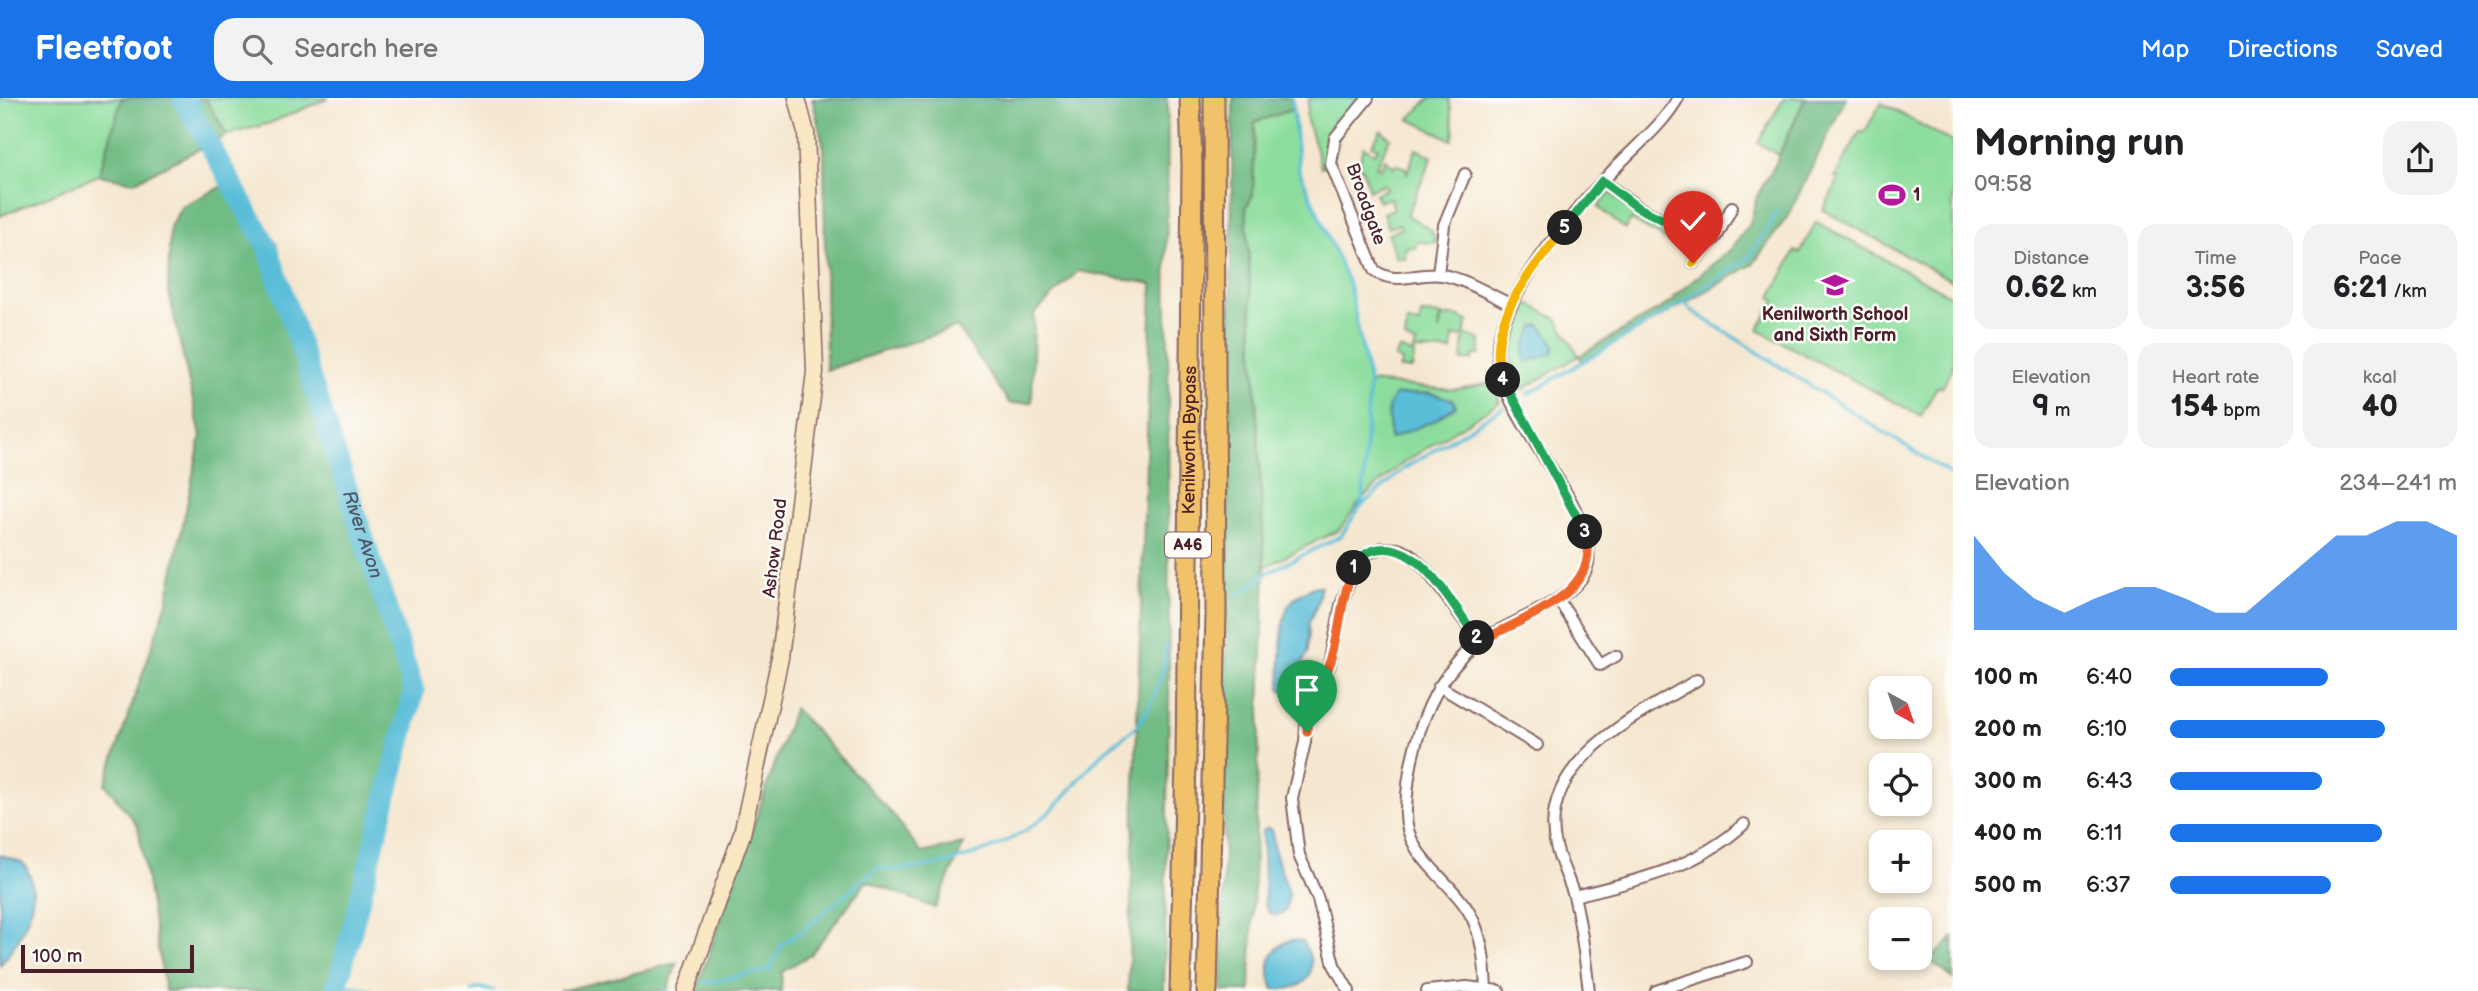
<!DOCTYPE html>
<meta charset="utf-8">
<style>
:root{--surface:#fff;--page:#f2f2f2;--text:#202124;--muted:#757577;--accent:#1a73e8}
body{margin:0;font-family:"Balsamiq Sans",sans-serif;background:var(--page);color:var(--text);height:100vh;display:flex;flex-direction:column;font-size:26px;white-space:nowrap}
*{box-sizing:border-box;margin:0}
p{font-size:23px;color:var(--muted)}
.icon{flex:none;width:38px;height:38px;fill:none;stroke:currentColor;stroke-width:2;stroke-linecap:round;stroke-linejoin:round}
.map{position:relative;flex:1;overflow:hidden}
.panel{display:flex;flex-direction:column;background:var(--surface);width:525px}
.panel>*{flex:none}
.needle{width:46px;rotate:140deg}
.controls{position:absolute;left:1869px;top:578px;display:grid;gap:14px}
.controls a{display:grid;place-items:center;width:63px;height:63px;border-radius:14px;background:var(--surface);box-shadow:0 4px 10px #0003;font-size:35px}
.scale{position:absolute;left:21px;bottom:18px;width:173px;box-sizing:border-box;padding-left:7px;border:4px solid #4a1f2b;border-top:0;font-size:19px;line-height:24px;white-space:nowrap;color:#4a1f2b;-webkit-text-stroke:5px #fdfcf7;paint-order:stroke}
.pin{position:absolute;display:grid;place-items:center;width:60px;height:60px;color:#fff;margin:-72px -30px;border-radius:50% 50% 50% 0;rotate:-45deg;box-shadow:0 0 7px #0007}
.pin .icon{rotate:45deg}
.km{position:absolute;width:35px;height:35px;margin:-18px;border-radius:50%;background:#222;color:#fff;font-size:19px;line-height:35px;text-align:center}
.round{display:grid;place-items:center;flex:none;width:74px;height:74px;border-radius:21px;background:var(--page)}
.head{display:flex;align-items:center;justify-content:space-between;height:119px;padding:0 21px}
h1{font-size:38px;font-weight:600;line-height:52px}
.figures{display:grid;grid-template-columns:repeat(3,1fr);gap:10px;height:119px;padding:7px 21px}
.figures div{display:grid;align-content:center;border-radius:18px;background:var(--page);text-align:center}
.figures b{font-size:30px;font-weight:600}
.figures small{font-size:19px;font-weight:400}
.figures p{font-size:19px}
.chart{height:196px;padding:14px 21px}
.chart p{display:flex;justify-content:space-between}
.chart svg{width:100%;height:126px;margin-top:7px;fill:var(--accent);opacity:.7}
ul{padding:0 21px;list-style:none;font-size:23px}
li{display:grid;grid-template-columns:112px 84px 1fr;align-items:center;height:52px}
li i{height:18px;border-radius:9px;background:var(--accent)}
header{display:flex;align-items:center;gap:42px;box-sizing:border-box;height:98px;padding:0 35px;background:var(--accent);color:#fff}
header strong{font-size:33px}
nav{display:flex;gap:38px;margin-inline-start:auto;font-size:24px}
.search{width:490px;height:63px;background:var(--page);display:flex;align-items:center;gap:18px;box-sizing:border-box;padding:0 24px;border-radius:21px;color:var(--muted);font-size:26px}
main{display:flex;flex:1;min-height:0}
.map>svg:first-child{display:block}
</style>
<header>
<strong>Fleetfoot</strong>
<div class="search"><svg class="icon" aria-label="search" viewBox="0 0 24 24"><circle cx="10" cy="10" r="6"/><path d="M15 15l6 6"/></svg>Search here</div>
<nav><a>Map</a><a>Directions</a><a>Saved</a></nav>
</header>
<main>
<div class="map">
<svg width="1953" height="893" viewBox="0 0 1953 893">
<rect width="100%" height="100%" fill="#fdfcf7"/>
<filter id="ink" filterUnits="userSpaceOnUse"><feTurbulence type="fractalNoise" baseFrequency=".0143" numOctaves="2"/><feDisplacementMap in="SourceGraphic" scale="14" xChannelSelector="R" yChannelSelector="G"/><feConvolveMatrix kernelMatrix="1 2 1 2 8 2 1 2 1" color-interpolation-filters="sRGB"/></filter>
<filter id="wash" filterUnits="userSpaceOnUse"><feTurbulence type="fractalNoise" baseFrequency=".00686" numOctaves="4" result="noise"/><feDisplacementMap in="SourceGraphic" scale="28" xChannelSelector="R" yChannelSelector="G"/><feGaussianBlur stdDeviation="1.57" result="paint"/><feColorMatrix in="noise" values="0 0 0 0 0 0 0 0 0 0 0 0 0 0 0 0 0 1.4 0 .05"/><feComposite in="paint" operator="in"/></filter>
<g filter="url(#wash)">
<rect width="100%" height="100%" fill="#f5e7cf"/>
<path fill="#8cdd9d" stroke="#6b7e64" stroke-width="2" d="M0,0H122L99,77L0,118Z
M205,0H329L270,25L227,37Z
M1309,0H1361L1364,3L1342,29L1331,66L1321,69L1306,19Z
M1430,0H1449L1454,33L1452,42L1409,21Z
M1784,0H1805L1779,57L1758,45Z
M1881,5L1953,44V183L1823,112L1839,81L1835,79L1860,33L1864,35Z
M1294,11L1299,72L1349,186L1369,284L1453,292L1491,285L1500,304L1403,365L1363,400L1339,432L1265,469L1246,109L1253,97L1255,24Z
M1381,32L1390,40L1376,69L1381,70L1385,61L1394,69L1396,66L1406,70L1407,75L1416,51L1432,59L1407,117L1431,132L1437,145L1416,144L1415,150L1406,149L1405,160H1396L1388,136L1402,131L1399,126L1388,130L1383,115L1394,111L1390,100L1379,104L1375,96L1386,91L1384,86L1369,92L1362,70H1358L1363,49L1375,55L1378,50L1372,47Z
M1610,95L1648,122L1688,138L1691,144L1689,155L1631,122L1625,131L1598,109Z
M1816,124L1953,199V269L1942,290L1937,288L1921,318L1758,232L1775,202L1771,199L1795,153L1800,155Z
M1529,206L1557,221L1579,258L1522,292C1503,261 1514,236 1529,206Z
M1421,216L1440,217L1439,233L1442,218H1456L1468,223L1464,236L1480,242V257H1473V262H1462L1464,239L1453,238L1452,253L1415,252L1412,271H1399L1402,263L1395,260L1399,251L1412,256L1416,246L1405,241L1407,224L1420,226Z"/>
<path fill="#71bc84" stroke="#5e6e58" stroke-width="2" d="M122,0H205L227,37L134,84L99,77Z
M812,0H1167C1170,80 1163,160 1168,240L1169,596L1164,893H1128L1152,186L1078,173L1034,216L1032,304L1010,306L957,229L826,272L824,49Z
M1233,0H1292L1294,11L1255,24L1253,97L1246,109L1265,472L1250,893H1222Z
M1805,0H1846L1788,118L1753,166L1583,264L1579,258L1674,202L1673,199L1731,151L1750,126L1757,98L1775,67Z
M231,84L268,150L414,593L337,892L344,893H165L138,728L105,686L167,504L201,338L168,191L170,129L182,108Z
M794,610L894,718L921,755L964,746L935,810L867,783L811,856L782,874L781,893H696Z
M1953,840V881L1930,862Z
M677,865L667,893H560Z"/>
<path fill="#5abed8" stroke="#526e82" stroke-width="2" d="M1540,227L1555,247L1553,255L1527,264L1524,262L1525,247L1534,229Z
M1429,295L1452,301L1456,308L1435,322L1390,341L1388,309L1395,297Z
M1316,488H1321L1317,507L1309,524L1308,554L1289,592L1284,594L1280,590C1281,572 1280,520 1289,507C1295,498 1306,492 1316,488Z
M1267,730L1272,732L1274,751L1289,797L1285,813L1276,818L1269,815L1265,806L1262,733Z
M0,757L22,764C48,795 21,841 0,868Z
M1290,842L1302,843C1320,870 1311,893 1274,891C1264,869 1269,852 1290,842Z"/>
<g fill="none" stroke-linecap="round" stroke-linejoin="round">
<path stroke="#5abed8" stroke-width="3.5" d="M1292,0L1299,72L1349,186L1369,284L1363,400L1359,410
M1684,203L1691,212L1953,378
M1528,296L1674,210L1750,159L1777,114
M1239,496L1269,474L1341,438L1359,410L1405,370L1504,309
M704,885L769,872L783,846L801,834L877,770C930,776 1005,753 1046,717C1066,700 1081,677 1100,658C1110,646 1127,639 1137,627C1153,608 1166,573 1166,548
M336,892L353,888L373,893
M472,893L480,890L494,893
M666,893H667"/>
<path stroke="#5abed8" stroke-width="21" id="s1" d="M183,0L268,150L414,593L336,893"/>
</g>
</g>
<g filter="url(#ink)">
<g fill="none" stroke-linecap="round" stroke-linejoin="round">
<g stroke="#866564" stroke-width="14">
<path id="minor" d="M1368,0L1335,40L1331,66L1374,172C1396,189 1417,173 1442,177C1466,181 1490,197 1512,207
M1602,83L1638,109L1710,146
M1693,165L1717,138L1732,109
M1438,176L1444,127L1465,76
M1558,501L1600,567L1616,558
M1439,588L1537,647
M1574,798C1636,783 1695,771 1744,726
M1349,893L1334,867L1318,801L1299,757L1292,700L1305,644L1307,613L1330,567L1341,507L1356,466L1366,456L1382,450L1398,451L1410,456L1428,474L1480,544
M1427,893L1467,889L1499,893
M1486,893C1485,866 1483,838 1469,814C1448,778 1403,758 1406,711C1409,649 1429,581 1481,543C1510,522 1582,502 1588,465C1598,401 1480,307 1500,237C1515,182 1577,109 1617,68C1639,45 1662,28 1678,0
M1589,893C1585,862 1582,829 1574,798C1569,781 1560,765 1556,748C1535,664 1640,616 1697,582
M1656,893L1747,864"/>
</g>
<g stroke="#866564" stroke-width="19">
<path id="secondary" d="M686,893L742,736L780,560L815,274L806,35L797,0"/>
</g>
<g stroke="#866564" stroke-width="23">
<g id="trunk">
<path id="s2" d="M1180,893L1186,663L1192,68L1190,0"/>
<path d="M1207,893L1216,516L1214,0"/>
</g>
</g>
<use href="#minor" stroke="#fff" stroke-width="10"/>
<use href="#secondary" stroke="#fae7c3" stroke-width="16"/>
<use href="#trunk" stroke="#f2c26a" stroke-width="19"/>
</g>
</g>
<g fill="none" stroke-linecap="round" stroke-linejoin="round" filter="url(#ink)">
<g stroke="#fff" stroke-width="14">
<path id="split-1" d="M1307,634C1307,597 1326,587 1333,556C1341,527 1341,498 1354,470"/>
</g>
<g stroke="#fff" stroke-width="14">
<path id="split-2" d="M1354,470C1359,460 1368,452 1379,451C1421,444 1455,511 1477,540"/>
</g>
<g stroke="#fff" stroke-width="14">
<path id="split-3" d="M1477,540L1480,544C1522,519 1605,496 1585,434"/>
</g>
<g stroke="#fff" stroke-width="14">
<path id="split-4" d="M1503,282L1585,434"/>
</g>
<g stroke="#fff" stroke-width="14">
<path id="split-5" d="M1503,282C1482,226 1533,171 1565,130"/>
</g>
<g stroke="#fff" stroke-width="14">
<path id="split-6" d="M1565,130L1602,83L1637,109L1700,140"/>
</g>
<g stroke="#fff" stroke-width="14">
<path id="split-7" d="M1693,165L1710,146L1700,140"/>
</g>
<use href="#split-1" stroke="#f0652b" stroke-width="9"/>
<use href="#split-2" stroke="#22a559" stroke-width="9"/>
<use href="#split-3" stroke="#f0652b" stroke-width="9"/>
<use href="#split-4" stroke="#22a559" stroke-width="9"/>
<use href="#split-5" stroke="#f5b400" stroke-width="9"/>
<use href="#split-6" stroke="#22a559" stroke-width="9"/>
<use href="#split-7" stroke="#f5b400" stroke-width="9"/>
</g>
<defs>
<g id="stadium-bare" transform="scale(2.1)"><path d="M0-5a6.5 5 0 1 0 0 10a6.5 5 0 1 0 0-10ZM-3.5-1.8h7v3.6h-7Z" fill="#b5179e" stroke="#fdfcf7" stroke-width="2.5" paint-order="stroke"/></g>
<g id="school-bare" transform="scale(2.1)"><path d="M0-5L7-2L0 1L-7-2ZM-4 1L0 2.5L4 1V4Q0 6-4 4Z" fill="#b5179e" stroke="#fdfcf7" stroke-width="2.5" paint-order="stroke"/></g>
</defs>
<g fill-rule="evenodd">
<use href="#stadium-bare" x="1892" y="97"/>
<use href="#school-bare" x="1835" y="187"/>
</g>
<g text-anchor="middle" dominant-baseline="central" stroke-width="5" stroke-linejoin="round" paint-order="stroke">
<rect fill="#fdfcf7" stroke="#806168" stroke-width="2" x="1165" y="434.5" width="46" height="25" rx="5"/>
<g font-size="16" font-weight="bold" fill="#4a1f2b">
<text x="1188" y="447">A46</text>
</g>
<g font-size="18" font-weight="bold" fill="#4a1f2b" stroke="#fdfcf7" text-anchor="start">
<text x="1913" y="97">1</text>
<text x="1835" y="216" text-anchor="middle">Kenilworth School<tspan x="1835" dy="21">and Sixth Form</tspan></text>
</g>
<g font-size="18" fill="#4a1f2b" stroke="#fdfcf7">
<text transform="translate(1366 106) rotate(70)">Broadgate</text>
<text stroke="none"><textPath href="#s2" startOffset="551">Kenilworth Bypass</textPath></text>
<text transform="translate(775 450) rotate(-83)">Ashow Road</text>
</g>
<g font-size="19" font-style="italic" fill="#505768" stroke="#fdfcf7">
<text stroke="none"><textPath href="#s1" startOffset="474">River Avon</textPath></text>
</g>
</g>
</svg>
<div class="controls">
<a><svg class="needle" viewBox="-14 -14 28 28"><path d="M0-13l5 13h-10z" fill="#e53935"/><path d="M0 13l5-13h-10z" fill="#757577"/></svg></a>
<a><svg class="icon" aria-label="locate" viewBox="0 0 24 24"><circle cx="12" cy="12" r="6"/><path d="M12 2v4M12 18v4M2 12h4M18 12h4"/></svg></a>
<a>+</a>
<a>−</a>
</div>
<div class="scale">100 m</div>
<div class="pin" style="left:1307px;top:634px;background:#1e9e55"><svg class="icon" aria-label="arrive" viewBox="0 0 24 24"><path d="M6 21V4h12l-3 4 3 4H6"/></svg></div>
<div class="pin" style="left:1693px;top:165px;background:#d93025"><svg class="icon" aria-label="check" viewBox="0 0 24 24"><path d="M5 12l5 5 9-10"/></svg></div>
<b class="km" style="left:1354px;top:470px">1</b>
<b class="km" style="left:1477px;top:540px">2</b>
<b class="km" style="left:1585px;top:434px">3</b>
<b class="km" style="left:1503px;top:282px">4</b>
<b class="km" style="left:1565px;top:130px">5</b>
</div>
<section class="panel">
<div class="head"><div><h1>Morning run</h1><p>09:58</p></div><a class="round"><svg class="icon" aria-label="share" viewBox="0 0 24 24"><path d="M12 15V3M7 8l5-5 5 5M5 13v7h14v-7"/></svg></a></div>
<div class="figures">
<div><p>Distance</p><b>0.62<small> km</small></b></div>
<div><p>Time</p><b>3:56</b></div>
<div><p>Pace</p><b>6:21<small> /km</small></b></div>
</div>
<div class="figures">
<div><p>Elevation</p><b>9<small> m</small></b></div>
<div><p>Heart rate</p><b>154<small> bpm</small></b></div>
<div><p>kcal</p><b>40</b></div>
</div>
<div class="chart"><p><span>Elevation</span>234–241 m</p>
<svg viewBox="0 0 160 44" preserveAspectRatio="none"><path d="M0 44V11L10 24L20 33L30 38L40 33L50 29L60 29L70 33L80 38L90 38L100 29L110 20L120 11L130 11L140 6L150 6L160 11V44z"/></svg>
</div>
<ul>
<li><b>100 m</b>6:40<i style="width:55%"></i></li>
<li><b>200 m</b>6:10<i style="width:75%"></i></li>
<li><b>300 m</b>6:43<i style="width:53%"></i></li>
<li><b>400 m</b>6:11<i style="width:74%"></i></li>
<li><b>500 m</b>6:37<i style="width:56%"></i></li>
</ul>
</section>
</main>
